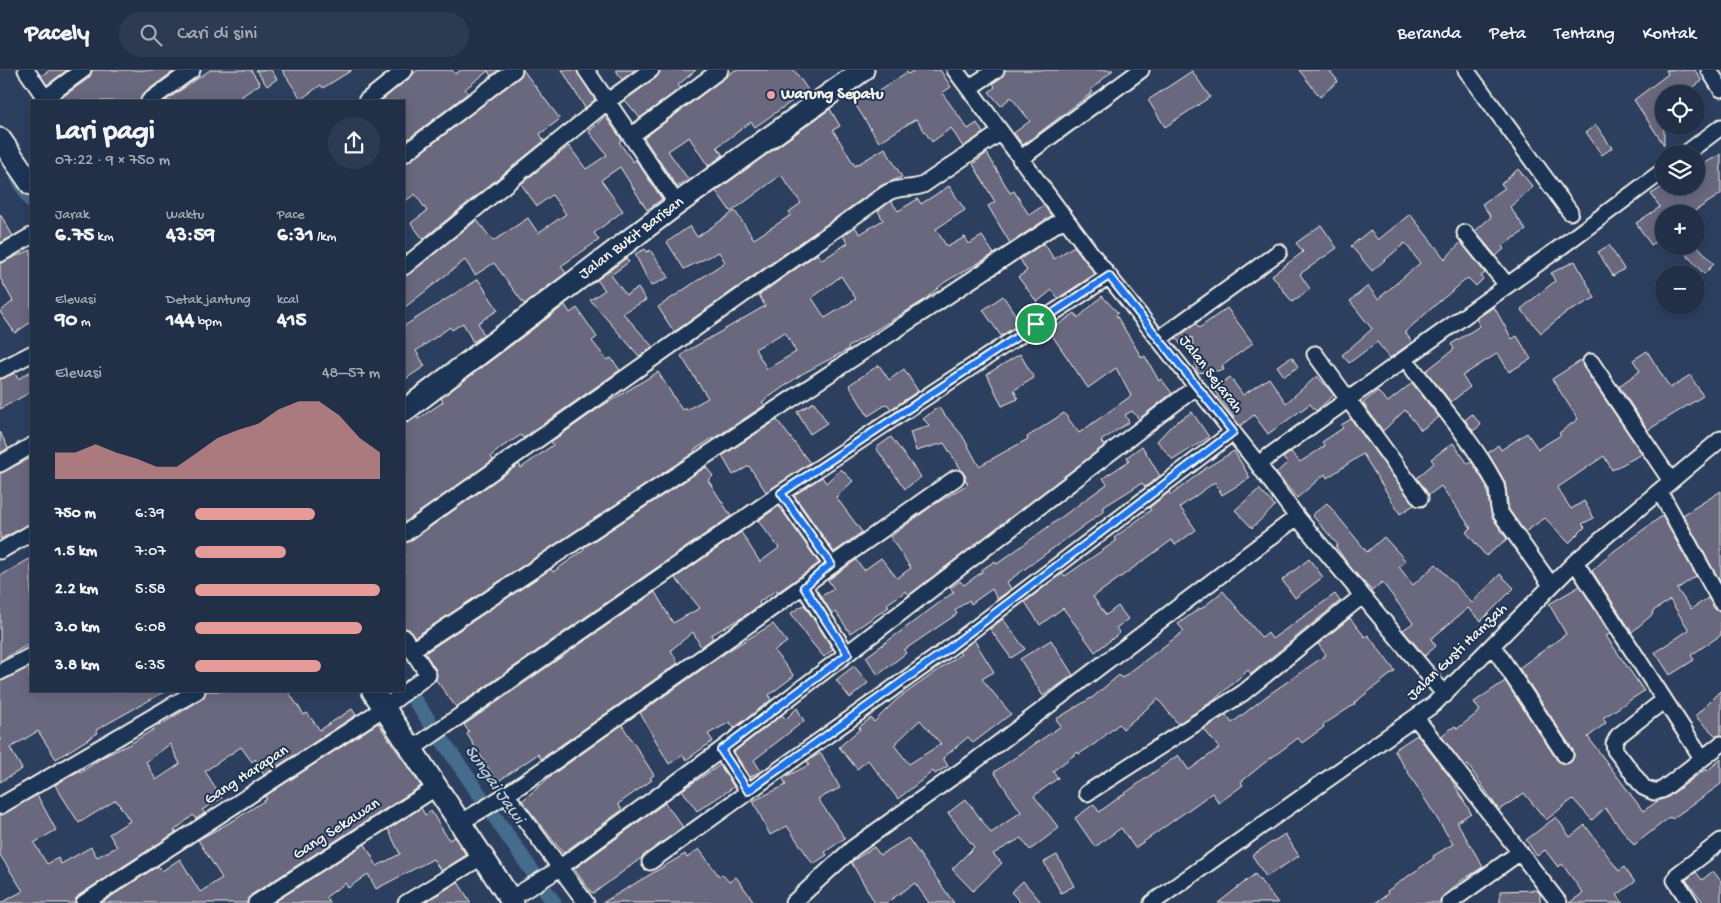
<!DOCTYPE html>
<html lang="id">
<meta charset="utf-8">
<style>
:root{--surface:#212f47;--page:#2d3b52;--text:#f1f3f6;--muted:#a2a9b4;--line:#3e4a60;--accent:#e69b98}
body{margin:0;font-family:"Gochi Hand",sans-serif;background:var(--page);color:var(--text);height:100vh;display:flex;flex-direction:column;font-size:19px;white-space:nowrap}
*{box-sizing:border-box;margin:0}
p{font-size:16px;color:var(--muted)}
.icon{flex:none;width:28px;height:28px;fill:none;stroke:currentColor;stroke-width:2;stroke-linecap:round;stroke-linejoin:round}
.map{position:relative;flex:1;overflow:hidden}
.side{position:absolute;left:30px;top:30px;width:375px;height:592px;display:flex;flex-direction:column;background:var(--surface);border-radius:0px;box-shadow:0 2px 12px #0003,0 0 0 1px var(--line)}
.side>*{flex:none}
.fabs{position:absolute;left:1655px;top:15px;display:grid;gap:10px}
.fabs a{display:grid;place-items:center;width:50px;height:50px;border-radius:50%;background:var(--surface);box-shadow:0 2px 12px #0003,0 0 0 1px var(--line);font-size:25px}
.pin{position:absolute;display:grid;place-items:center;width:42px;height:42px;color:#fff;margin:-21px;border:2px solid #fff;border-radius:50%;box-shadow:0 1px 5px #0007}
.round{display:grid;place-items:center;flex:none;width:52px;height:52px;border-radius:26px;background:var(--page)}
.summary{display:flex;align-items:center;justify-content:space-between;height:85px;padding:0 25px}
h1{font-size:28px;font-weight:700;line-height:38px}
.figures{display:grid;grid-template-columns:repeat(3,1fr);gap:8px;height:85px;padding:5px 25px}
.figures div{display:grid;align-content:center}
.figures b{font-size:21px;font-weight:700}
.figures small{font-size:14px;font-weight:400}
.figures p{font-size:14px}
.chart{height:140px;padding:10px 25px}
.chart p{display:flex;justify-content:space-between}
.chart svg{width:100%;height:90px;margin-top:5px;fill:var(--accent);opacity:.7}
ul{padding:0 25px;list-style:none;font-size:16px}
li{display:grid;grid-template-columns:80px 60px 1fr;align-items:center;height:38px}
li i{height:12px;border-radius:6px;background:var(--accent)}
header{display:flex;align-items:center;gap:30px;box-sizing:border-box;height:70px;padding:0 25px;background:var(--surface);border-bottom:1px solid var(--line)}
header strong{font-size:24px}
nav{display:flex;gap:28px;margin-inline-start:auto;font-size:18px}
.search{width:350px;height:45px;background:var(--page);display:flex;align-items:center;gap:12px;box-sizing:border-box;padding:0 18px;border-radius:28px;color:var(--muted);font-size:19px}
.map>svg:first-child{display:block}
</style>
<header>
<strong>Pacely</strong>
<div class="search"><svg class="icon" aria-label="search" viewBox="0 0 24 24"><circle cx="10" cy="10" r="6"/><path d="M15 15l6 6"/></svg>Cari di sini</div>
<nav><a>Beranda</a><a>Peta</a><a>Tentang</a><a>Kontak</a></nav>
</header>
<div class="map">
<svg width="1721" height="833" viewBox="0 0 1721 833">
<rect width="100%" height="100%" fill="#2c3f5f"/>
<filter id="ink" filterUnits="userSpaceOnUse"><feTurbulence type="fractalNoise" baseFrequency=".02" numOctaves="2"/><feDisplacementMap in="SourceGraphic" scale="10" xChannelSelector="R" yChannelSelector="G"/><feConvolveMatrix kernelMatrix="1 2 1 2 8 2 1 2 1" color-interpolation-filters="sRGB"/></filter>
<g filter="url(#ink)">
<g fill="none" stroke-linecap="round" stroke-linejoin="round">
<path stroke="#446c8c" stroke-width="15" d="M17,106L31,131
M404,619L416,632L554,833"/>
</g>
<path fill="#6a687e" stroke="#f4f1e8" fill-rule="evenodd" d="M50,0H67L47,15L41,6Z
M92,0H173L174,1L144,23L140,31H63L61,28L89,8Z
M210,0H251L260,14L242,26L246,31H165Z
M256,0H271L277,9L267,16Z
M282,0H352L323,18L321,15L301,29Z
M418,0H452L455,4L461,0H499L491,6L488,1L465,19L468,23L404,72V31H381Z
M523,0L560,49L540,64L544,71L423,169L411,153L427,141L415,124L404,132V93L410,91L520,7Z
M562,0H577L595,30L585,38Z
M616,0H635L622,10Z
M660,0H696L678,15L681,18L640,48L625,30L656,8Z
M735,0H794L808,20L755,57L751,52L717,77L723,85L708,96L689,67L668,81L688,109L677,117L644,68Z
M915,0H940L951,17L942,23L968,59L977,53L983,63L963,77L951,58L932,72L916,49L879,72L853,31L870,20L873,25L907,2L908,4Z
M1005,0H1113L1091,20L1093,22L1023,75L1014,63L1030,51L1011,27L1001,36L989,22L995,17L993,13L1002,7Z
M1299,0H1329L1338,11L1320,27Z
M1666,0H1695L1702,11L1684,24H1664V75L1634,30L1668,4Z
M1192,1L1210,27L1165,57L1148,30Z
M830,39L840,56L833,60L855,96L885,78L902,107L882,115L674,262L658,237L725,192L719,182L684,199L667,172L690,156L697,167L735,141L754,169L791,145L789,142L801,133L781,105L731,142L716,121Z
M605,46L622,70L619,72L633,92L636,90L662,129L647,140L620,97L601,110L623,141L594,163L599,170L561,196L566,203L524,234L494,193L475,205L465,190L404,238V207L477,150L493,171L528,148L538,163L566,144L552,125L537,136L521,114L569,76L586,99L607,85L589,62Z
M1596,55L1612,78L1602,85L1586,62Z
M987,83L1010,123L1014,121L1029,145L1044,135L1051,146L1010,173L988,136L995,132L973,94Z
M1721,84V124L1690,144H1664V166L1651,175L1636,153L1660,137L1651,124L1664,116H1696V98Z
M1518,99L1533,117L1510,137L1526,160L1502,176L1504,179L1496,186L1475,161L1491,147L1482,134L1505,118L1501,114Z
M949,116L965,140L936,159L947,177L965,167L969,174L982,166L994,184L945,212L923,231L848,277L849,279L802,304L762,332L765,335L713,369V368L694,380L695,382L415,567L409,559L404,558V473L409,472L519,394L521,398L553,375L551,372L599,338L658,302L682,340L685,338L686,340L708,328L681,286L687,281L765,236L759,225L817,184L822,190L848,173L843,166L855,157L860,164L883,150L878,141L891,131L898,141L918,129L921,134ZM841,206L856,229L825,248L812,228ZM785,262L796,282L767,299L755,279Z
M0,144L13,166L0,173Z
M1410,144L1445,189L1461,172L1485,203L1481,206L1483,209L1476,216L1468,208L1440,231L1405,262L1412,272L1390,288L1377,272L1349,293L1342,285L1372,259L1350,231L1368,216L1378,229L1420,193L1405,173L1372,201L1351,176L1370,160L1378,170Z
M1321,155L1337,178L1300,204L1310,219L1292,232L1272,205L1303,182L1296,173Z
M1044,173L1054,189L1074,176L1095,204L1058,228L1052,220L1037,232L1018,207L1027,201L1020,189Z
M1696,174L1714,194L1704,204L1684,182L1690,176H1696Z
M1609,175L1624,199L1613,206L1598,182Z
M645,179L647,182L650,180L669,207L651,216L635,184Z
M31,180V252L15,263L0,242L13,231L0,208V193Z
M626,188L629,192L611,205L626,225L638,218L646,230L623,243L653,277L639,286L590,230L605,220L597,210Z
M1575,191L1595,228L1564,244L1541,263L1521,239L1555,211L1551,203Z
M478,209L498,240L478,253L484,265L473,272L463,253L452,260L450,257L416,281L425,296L404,310V256Z
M1003,226L1021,253L1001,266L983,240Z
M1102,226L1118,243L1116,245L1142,288L1145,286L1159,311L1161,309L1172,323L1139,349L1132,341L1125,345L1129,352L1101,371L1104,376L909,525L906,521L887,534L889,537L850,563L836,542L832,544L821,526L834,519L828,510L856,490L864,500L881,488L897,508L911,498L890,467L932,436L968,414L965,410L966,407L944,373L916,381L910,362L930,356L923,349L938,337L962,365L979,396L1028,369L1027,367L1064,343L1079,363L1131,326L1116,298L1088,318L1049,261L1075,243L1078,248Z
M565,235L570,243L577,238L597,267L592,271L607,290L611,288L620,300L523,368L521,365L502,377L491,386L493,390L404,453V353L417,347L418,349L443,332L441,328Z
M1494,237L1512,269L1517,266L1531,289L1509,302L1498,283L1462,306L1470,317L1451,332L1426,301L1454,279L1451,274L1480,256L1476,249Z
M1227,238L1253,273L1222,296L1224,300L1197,303L1192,267L1181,275L1176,268L1196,254L1199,258Z
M1647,281L1670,318L1690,305L1703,326L1648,360L1619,316L1640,301L1633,290Z
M1020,284L1034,308L1014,320L1018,329L1002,336L987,304Z
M1292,287L1298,297L1284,306L1277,296Z
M1582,290L1583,297L1642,384L1612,400L1604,386L1557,418L1571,439L1584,431L1594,448L1582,454L1585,457L1569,473L1545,448L1525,462L1509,440L1505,412L1488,383L1498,375L1501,380L1527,363L1538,379L1561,365L1559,363L1578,349L1552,309Z
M879,295L889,310L904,299L918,321L891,339L887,334L868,346L849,315Z
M31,301V322L0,339V309L15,303L18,309Z
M1317,306L1334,325L1316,341L1310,334L1268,364L1254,345L1240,356L1213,319L1230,307L1243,325L1269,308L1286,333Z
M1412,313L1439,347L1421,360L1405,340L1383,361L1363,333L1377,321L1388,332Z
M814,332L827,353L810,364L797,342Z
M1192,342L1209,367L1173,390L1157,371L1172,355Z
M1472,344L1481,355L1473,361L1465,350Z
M1351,349L1414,435L1400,444L1363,384L1327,408L1325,404L1297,428L1276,403L1287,393L1283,388L1291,382L1300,392L1325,376L1322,372L1343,358L1341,355Z
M777,350L810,393L766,422L749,396L733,405L722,386Z
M0,362L8,378L0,383Z
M891,367L921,407L905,419L876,378Z
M1453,373L1468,394L1471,392L1473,394L1486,415L1492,447L1507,469L1486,486L1466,462L1471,458L1441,416L1429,425L1417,408L1434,393L1431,389Z
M1142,376L1160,406L1145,417L1142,413L1102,438L1104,441L1007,512L1011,519L1003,525L997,529L992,519L971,534L969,530L955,540L957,544L904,580L906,583L878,605L866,587L954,522L950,518L960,511L964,515L982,502L981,500L995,491L997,494L1107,414L1103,408L1129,391L1127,387Z
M1234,381L1250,408L1222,425L1215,412L1180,437L1196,460L1175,475L1172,470L1093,527L1106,545L1118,536L1128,549L1116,558L1120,563L1095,582L1063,538L1040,555L1025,532L1057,507L1063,504L1065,506L1116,471L1114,468L1151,440L1149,438L1169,422L1171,425L1206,398Z
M31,388V454L0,469V403Z
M706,397L713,406L708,410L731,446L456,637L436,610V600L425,583L551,499L553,502L584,480L583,478Z
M841,399L853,411L836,427L862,462L834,482L794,425L822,407L826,413Z
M1259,419L1275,436L1252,458L1235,440Z
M1721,421V513L1683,445Z
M1327,433L1367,482L1384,467L1406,491L1399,497L1413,515L1436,494L1472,533L1500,504L1514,518L1481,551L1468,538L1431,569L1436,576L1425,586L1403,560L1413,553L1382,512L1372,521L1350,497L1336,477L1338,475L1312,445Z
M779,436L819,493L778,522L777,520L759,532L760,535L743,547L711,565L713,568L701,577L693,562L671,580L678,593L541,689L538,684L497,712L467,664L469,662L464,655L655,522L673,553L700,538L675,508L741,462L760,492L779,478L758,451Z
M1662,446L1696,506L1677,519L1691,539L1708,528L1716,540L1721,541V565L1691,585L1694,590L1670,605L1655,582L1689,560L1670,530L1652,542L1653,544L1632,562L1592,501L1614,481Z
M31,488V573L0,591V506Z
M1309,489L1323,507L1295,528L1282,510Z
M1580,516L1610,564L1606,566L1644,621L1603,648L1606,653L1588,667L1643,741L1658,731L1668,727L1706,699L1707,701L1721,689V714L1672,749L1670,747L1634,775L1605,738L1592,750L1573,729L1546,750L1524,723L1499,740L1468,695L1465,697L1441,666L1455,656L1457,659L1480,641L1474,632L1505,611L1557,690L1565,694L1571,692L1574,685L1573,680L1519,598L1566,564L1549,534Z
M1223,521L1262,568L1268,563L1272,569L1335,524L1340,531L1251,604L1248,600L1214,630L1178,654L1158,629L1123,659L1119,654L1096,673L1079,684L1078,682L1053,701L1058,708L1034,726L1059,758L1030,780L1021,768L993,784L1002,793L973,821L952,799L974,777L948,743L966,729L991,763L1021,742L994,702L1061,656L1056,649L1093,627L1119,605L1122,608L1184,561L1178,554L1200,538L1201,539Z
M804,535L833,579L824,587L806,566L791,543Z
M1350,548L1365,567L1368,565L1395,601L1354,633L1355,634L1323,655L1324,657L1302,673L1298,668L1263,694L1241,712L1243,715L1219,733L1212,723L1135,778L1121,758L1095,777L1075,748L1094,734L1099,742L1178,685L1189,700L1219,678L1204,659L1226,645L1232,653L1268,625L1326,585L1318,574Z
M1003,549L1025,579L1011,588L990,559Z
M773,554L787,572L774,581L794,606L769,625L771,630L734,658L730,652L708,664L713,671L686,690L683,685L669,694L640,643L731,579Z
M974,570L994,602L982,609L1011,644L973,673L968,667L943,688L948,696L935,704L933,701L898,729L868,690L857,699L839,677L860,659L859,657L871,648L874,652L896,630L961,584L959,582ZM920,650L941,674L909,694L894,675Z
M1051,570L1073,605L1043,626L1020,589Z
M854,596L868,613L850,628L836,610Z
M29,597L31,621H166L96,660L98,663L56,689L38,661L10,678L22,699L0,712V611Z
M1721,620V665L1716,666L1695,646Z
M206,621H288L304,645L307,643L320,660L352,639L356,645L264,705L255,689L252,692L241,677L205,701L222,728L202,740L205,743L196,749L193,745L174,761L176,762L79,825L75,833H1L23,821L0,785V745L37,725L56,760L34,773L47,794L58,788L61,794L91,777L97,787L117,777L109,764L130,751L116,730L79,753L55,715L79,701L80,703L103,687L130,674L202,629ZM170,674L180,694L156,710L146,692Z
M797,638L804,651L754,690L761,701L750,707L734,682L782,645L786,649Z
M378,653L421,716L251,825L247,833H101L158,796L162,801L180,789L200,822L222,808L198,770L236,749L267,729L265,727L270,723Z
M622,655L654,705L650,708L652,710L618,734L622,740L563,783L522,731L552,705Z
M1417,665L1450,707L1471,743L1457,752L1483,797L1461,811L1443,826L1440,833H1375L1388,824L1387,821L1434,788L1433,786L1453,774L1394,680Z
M821,683L840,718L818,729L845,768L825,782L827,785L813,794L787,756L770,765L753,731L786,715L783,708L809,695L807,691Z
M720,695L734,717L697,741L682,720Z
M665,733L683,757L594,823L591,822L574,799Z
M421,738L425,745L431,741L449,770L454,767L466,785L441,801L433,789L376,819L368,804L348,818L345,813L326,827L330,833H273L365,774L377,796L400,784L388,759Z
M1556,747L1570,767L1585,755L1619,801L1624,797L1635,812L1617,825L1623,833H1569L1583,823L1562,794L1558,797L1545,780L1537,786L1526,770Z
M1285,764L1299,786L1266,807L1252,785Z
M908,768L954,833H929L915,813L886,833H875L851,792L874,777L880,785Z
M699,779L719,806L722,804L729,812L736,807L755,833H602L685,784L687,788Z
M1057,785L1074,816L1061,823L1044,792Z
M1713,801L1721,811V833H1704L1686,810L1696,802L1702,810Z
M1255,804L1278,833H1218Z
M1023,811L1042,833H1021L1011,822Z
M458,812L471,833H424Z
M1537,820L1540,824V833H1500V821Z"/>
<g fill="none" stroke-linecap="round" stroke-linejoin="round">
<g stroke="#f4f1e8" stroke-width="19">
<path id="street" d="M26,0L47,31
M586,0L677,134
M955,0L1099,194L1258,394L1297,447L1445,625
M1466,0L1570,142
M1709,0L1721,19
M969,18L996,0
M45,28L83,0
M149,31L192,0
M366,31L405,0
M631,66L720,0
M404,84L514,0
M1685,84L1721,57
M1020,89L1141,0
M1465,163L1507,215
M0,184L31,166
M404,197L608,31L651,0
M1159,269L1279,182
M1315,284L1420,428
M1591,292L1671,411
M1413,299C1441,335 1472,371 1494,411C1501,423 1495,432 1501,444L1551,515
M0,300L31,284
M0,394L31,376
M1258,394L1558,179L1664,100
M1660,422L1721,532
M781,423L831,494
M404,464L887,123C899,116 910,120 923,115L1001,62
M0,481L31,463
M1575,492L1702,688
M804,517L847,584
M1493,576L1565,685
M412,580L1065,148
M0,602L31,586
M1663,631L1618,666L1614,674L1615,680L1643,717L1654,722L1662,720L1721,674
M1416,648L1559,833
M412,679L781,423L1109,206
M721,680L748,721
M1087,723L1243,623L1362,526
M506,724L586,833
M0,736L197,621
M459,753C514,723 565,683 616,648C730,569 842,487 956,408
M650,792L945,581L1233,362
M510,829L551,804L721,680L1196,317
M84,833L384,638L428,605L404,567
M256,833L437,717
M406,833L483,786
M793,833L853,778L975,691L1297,447
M1152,833L1434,634L1575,492L1721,369
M1449,833L1520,782
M1690,833L1675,810L1677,805L1721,771"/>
</g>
<g stroke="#f4f1e8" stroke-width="25">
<path id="secondary" d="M0,69L31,114
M404,341L677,134L863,0
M373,621L513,833"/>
</g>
<use href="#street" stroke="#1d3557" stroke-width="15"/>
<use href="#secondary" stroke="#1d3557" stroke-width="21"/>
</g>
</g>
<g fill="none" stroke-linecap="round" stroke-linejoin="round" filter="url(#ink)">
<g stroke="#fff" stroke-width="10">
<path id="route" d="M1109,206L1233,362L945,581L748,721L721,680L848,584L804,517L831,494L781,423Z"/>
</g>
<use href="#route" stroke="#1a73e8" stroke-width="6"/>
</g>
<circle fill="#ff9aa2" stroke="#1d3557" stroke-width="2" cx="771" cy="25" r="5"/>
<g text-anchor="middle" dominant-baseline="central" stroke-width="4" stroke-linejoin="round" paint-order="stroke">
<g font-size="16" font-weight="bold" fill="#f4f1e8" stroke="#1d3557" text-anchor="start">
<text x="781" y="25">Warung Sepatu</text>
</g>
<g font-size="16" fill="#f4f1e8" stroke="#1d3557">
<text transform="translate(632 169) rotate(-37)">Jalan Bukit Barisan</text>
<text transform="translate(1210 305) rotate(52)">Jalan Sejarah</text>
<text transform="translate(1458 583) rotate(-44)">Jalan Gusti Hamzah</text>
<text transform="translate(247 706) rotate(-33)">Gang Harapan</text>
<text transform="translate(337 760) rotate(-33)">Gang Sekawan</text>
</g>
<g font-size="18" font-style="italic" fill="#b6c2c8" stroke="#1d3557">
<text transform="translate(494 715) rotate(55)">Sungai Jawi</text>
</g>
</g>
</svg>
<div class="fabs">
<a><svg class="icon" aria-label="locate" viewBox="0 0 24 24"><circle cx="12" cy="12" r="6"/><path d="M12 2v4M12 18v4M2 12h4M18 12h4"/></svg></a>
<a><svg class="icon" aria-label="layers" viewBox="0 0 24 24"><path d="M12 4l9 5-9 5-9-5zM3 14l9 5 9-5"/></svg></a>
<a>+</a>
<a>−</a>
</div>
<div class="pin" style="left:1036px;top:254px;background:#1e9e55"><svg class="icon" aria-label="arrive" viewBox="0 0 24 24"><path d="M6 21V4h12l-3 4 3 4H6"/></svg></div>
<section class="side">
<div class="summary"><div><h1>Lari pagi</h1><p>07:22 · 9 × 750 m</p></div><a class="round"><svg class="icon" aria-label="share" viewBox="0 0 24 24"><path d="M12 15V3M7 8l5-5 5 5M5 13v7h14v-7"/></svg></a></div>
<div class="figures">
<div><p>Jarak</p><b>6.75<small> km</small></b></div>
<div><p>Waktu</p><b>43:59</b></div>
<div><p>Pace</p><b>6:31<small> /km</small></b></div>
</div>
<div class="figures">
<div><p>Elevasi</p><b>90<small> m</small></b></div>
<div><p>Detak jantung</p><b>144<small> bpm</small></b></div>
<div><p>kcal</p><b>415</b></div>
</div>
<div class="chart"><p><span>Elevasi</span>48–57 m</p>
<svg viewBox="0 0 160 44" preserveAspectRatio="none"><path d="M0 44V31L10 31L20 27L30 31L40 34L50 38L60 38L70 31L80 24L90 20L100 17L110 10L120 6L130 6L140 13L150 24L160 31V44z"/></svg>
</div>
<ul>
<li><b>750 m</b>6:39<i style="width:65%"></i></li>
<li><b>1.5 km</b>7:07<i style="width:49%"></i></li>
<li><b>2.2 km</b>5:58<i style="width:100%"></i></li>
<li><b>3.0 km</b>6:08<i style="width:90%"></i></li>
<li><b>3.8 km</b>6:35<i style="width:68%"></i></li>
</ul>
</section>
</div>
